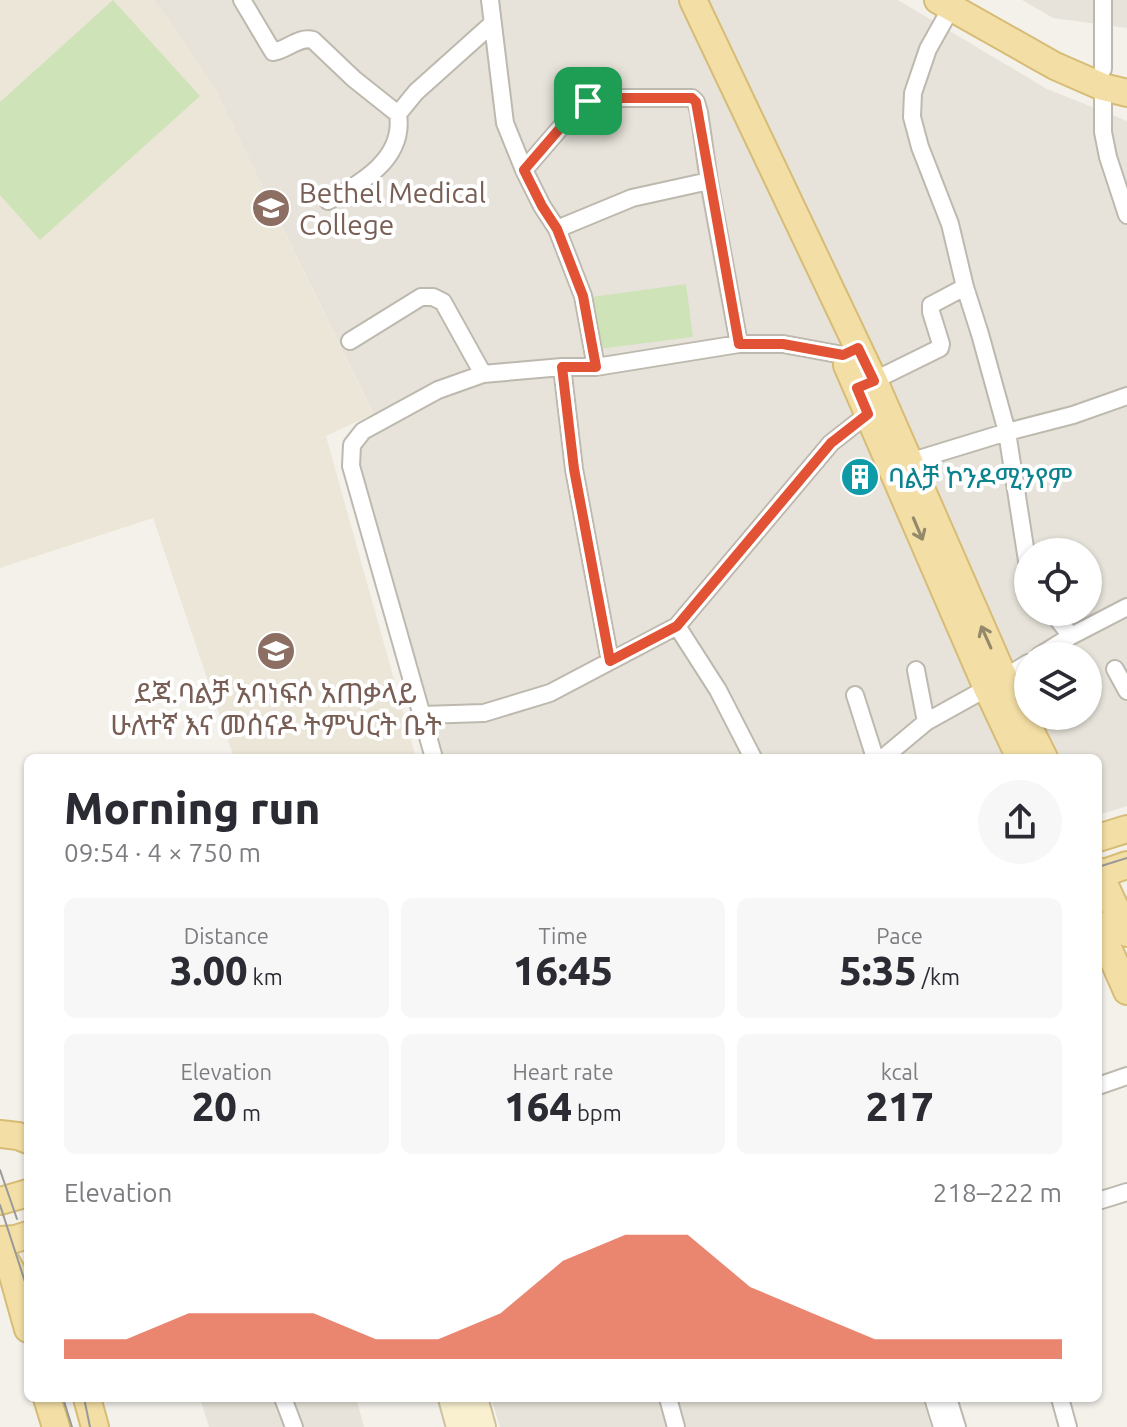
<!DOCTYPE html>
<meta charset="utf-8">
<style>
:root{--surface:#fff;--page:#f7f7f7;--text:#2b2b33;--muted:#7c7c81;--accent:#e25235}
body{margin:0;font-family:Ubuntu,"Noto Sans Ethiopic",sans-serif;background:var(--page);color:var(--text);height:100vh;display:flex;flex-direction:column;font-size:30px;white-space:nowrap}
*{box-sizing:border-box;margin:0}
p{font-size:26px;color:var(--muted)}
.icon{flex:none;width:44px;height:44px;fill:none;stroke:currentColor;stroke-width:2;stroke-linecap:round;stroke-linejoin:round}
.map{position:relative;flex:1;overflow:hidden}
.side{position:absolute;left:24px;top:754px;width:1078px;height:648px;display:flex;flex-direction:column;background:var(--surface);border-radius:12px;box-shadow:0 2px 6px #0004}
.side>*{flex:none}
.controls{position:absolute;left:1014px;top:538px;display:grid;gap:16px}
.controls a{display:grid;place-items:center;width:88px;height:88px;border-radius:50%;background:var(--surface);box-shadow:0 2px 6px #0004;font-size:40px}
.pin{position:absolute;display:grid;place-items:center;width:68px;height:68px;color:#fff;margin:-34px;border-radius:16px;box-shadow:0 4px 12px #0006}
.round{display:grid;place-items:center;flex:none;width:84px;height:84px;border-radius:42px;background:var(--page)}
.overview{display:flex;align-items:center;justify-content:space-between;height:136px;padding:0 40px}
h1{font-size:44px;font-weight:800;line-height:60px}
.metrics{display:grid;grid-template-columns:repeat(3,1fr);gap:12px;height:136px;padding:8px 40px}
.metrics div{display:grid;align-content:center;border-radius:12px;background:var(--page);text-align:center}
.metrics b{font-size:40px;font-weight:800}
.metrics small{font-size:22px;font-weight:400}
.metrics p{font-size:22px}
.chart{height:224px;padding:16px 40px}
.chart p{display:flex;justify-content:space-between}
.chart svg{width:100%;height:144px;margin-top:8px;fill:var(--accent);opacity:.7}
.map>svg:first-child{display:block}
</style>
<div class="map">
<svg width="1127" height="1427" viewBox="0 0 1127 1427">
<rect width="100%" height="100%" fill="#f4f1eb"/>
<path fill="#e7e3da" fill-rule="evenodd" d="M154,0H898L1047,89L1127,121V806L1098,815V758H442L357,457L373,413L213,85ZM1028,552H1088V612H1028ZM1028,656H1088V716H1028Z
M1022,0H1127V28L1053,18Z
M200,1398H356L364,1427H209Z
M491,1398H922L931,1427H500Z"/>
<path fill="#ebe6d7" d="M0,0H154L213,85L373,414L326,436L416,758H234L153,518L0,568Z"/>
<path fill="#cfe3b9" d="M113,0L200,96L40,240L0,195V102Z
M686,284L693,337L599,349L592,297Z"/>
<g fill="none" stroke-linecap="round" stroke-linejoin="round">
<g stroke="#beb9af" stroke-width="20">
<path id="street" d="M242,0L273,52C287,50 299,36 313,40L354,79L398,114C405,159 361,183 328,201
M490,0L505,123L524,170L542,206L557,229L583,296L596,367
M1103,0V69
M951,8L928,49L913,93L912,117L920,147L950,224L965,287L980,334L1007,432L1073,415L1127,396
M1103,87V132L1108,157L1127,215
M398,114L416,92L493,23
M524,170L580,105L588,101L602,98H692L696,102L699,112L709,181L739,344
M557,229L632,198L709,181
M350,341L421,297H433L443,302L483,374
M562,367L574,469L610,661
M867,384L940,348L941,344L931,312V305L965,287
M909,462L1007,432L1028,567
M677,626L718,690L753,758
M1071,636L1127,607
M1039,656L1071,636L1052,612
M1115,669L1127,691
M916,670L926,722
M1004,678L1028,663
M855,695L875,758
M422,715L484,713L550,693L677,626L831,443L868,414
M434,758L351,466L352,445L363,431L438,390L483,374L562,367H596L739,344H783L843,355L857,349
M883,758L926,722L987,688
M1098,1086L1127,1076
M1098,1201L1127,1192
M283,1398L294,1427
M668,1398L676,1427
M933,1398L942,1427
M948,1398L957,1427
M1060,1398L1068,1427"/>
</g>
<g stroke="#cec3a0" stroke-width="28">
<path id="secondary" d="M451,1398L459,1427
M475,1398L483,1427"/>
</g>
<g stroke="#d7bc76" stroke-width="30">
<path id="primary" d="M693,0L874,381L1004,678L1044,758
M938,0L1055,66L1103,87L1127,93
M847,365L987,688L1020,758
M1098,838L1127,829
M1098,871L1127,933
M1098,875L1127,865
M1098,925L1127,991
M0,1134L18,1136L28,1140
M0,1201L28,1193
M0,1240L15,1239L28,1235
M0,1251L12,1272L28,1329
M47,1398L56,1427
M87,1398L95,1427"/>
</g>
<use href="#street" stroke="#fff" stroke-width="16"/>
<use href="#secondary" stroke="#f9f0d0" stroke-width="24"/>
<use href="#primary" stroke="#f3dfa5" stroke-width="26"/>
<path stroke="#999" stroke-width="2" d="M1098,867L1127,858
M0,1170L17,1219
M0,1205L28,1291
M63,1398L72,1427
M84,1398L90,1427"/>
</g>
<defs><path id="oneway-shaft" d="M-6 0H5M1.5-3L5.5 0L1.5 3" fill="none" stroke-width="1.6" stroke-linecap="round" stroke-linejoin="round" transform="scale(2)"/></defs>
<g stroke="#94896a">
<use href="#oneway-shaft" transform="translate(918 529) rotate(67)"/>
<use href="#oneway-shaft" transform="translate(986 637) rotate(-114)"/>
</g>
<g fill="none" stroke-linecap="round" stroke-linejoin="round">
<g stroke="#fff" stroke-width="16">
<path id="route" d="M602,98H692L696,102L739,344H783L843,355L858,348L874,381L857,388L868,414L831,443L677,626L610,661L574,469L562,367H596L583,296L557,229L542,206L524,170L580,105L588,101Z"/>
</g>
<use href="#route" stroke="#e25235" stroke-width="10"/>
</g>
<defs>
<g id="university-disc" transform="scale(2)"><circle r="9.5" fill="#8d6e63" stroke="#fff"/><path d="M0-5L7-2L0 1L-7-2ZM-4 1L0 2.5L4 1V4Q0 6-4 4Z" fill="#fff"/></g>
<g id="building-disc" transform="scale(2)"><circle r="9.5" fill="#0f9aa8" stroke="#fff"/><path d="M-4-6H4V6H1V3H-1V6H-4ZM-2.5-4.3h1.7v1.8h-1.7ZM.8-4.3h1.7v1.8H.8ZM-2.5-1h1.7V.8h-1.7ZM.8-1h1.7V.8H.8Z" fill="#fff"/></g>
<g id="school-disc" transform="scale(2)"><circle r="9.5" fill="#8d6e63" stroke="#fff"/><path d="M0-5L7-2L0 1L-7-2ZM-4 1L0 2.5L4 1V4Q0 6-4 4Z" fill="#fff"/></g>
</defs>
<g fill-rule="evenodd">
<use href="#university-disc" x="271" y="208"/>
<use href="#building-disc" x="860" y="477"/>
<use href="#school-disc" x="276" y="651"/>
</g>
<g text-anchor="middle" dominant-baseline="central" stroke-width="8" stroke-linejoin="round" paint-order="stroke">
<g font-size="28" fill="#785e54" stroke="#fff" text-anchor="start">
<text x="299" y="192">Bethel Medical<tspan x="299" dy="32">College</tspan></text>
<text x="276" y="692" text-anchor="middle">ደጃ.ባልቻ አባነፍሶ አጠቃላይ<tspan x="276" dy="32">ሁለተኛ እና መሰናዶ ትምህርት ቤት</tspan></text>
</g>
<g font-size="28" fill="#0d838f" stroke="#fff" text-anchor="start">
<text x="888" y="477">ባልቻ ኮንዶሚንየም</text>
</g>
</g>
</svg>
<div class="controls">
<a><svg class="icon" aria-label="locate" viewBox="0 0 24 24"><circle cx="12" cy="12" r="6"/><path d="M12 2v4M12 18v4M2 12h4M18 12h4"/></svg></a>
<a><svg class="icon" aria-label="layers" viewBox="0 0 24 24"><path d="M12 4l9 5-9 5-9-5zM3 14l9 5 9-5"/></svg></a>
</div>
<div class="pin" style="left:588px;top:101px;background:#1e9e55"><svg class="icon" aria-label="arrive" viewBox="0 0 24 24"><path d="M6 21V4h12l-3 4 3 4H6"/></svg></div>
<section class="side">
<div class="overview"><div><h1>Morning run</h1><p>09:54 · 4 × 750 m</p></div><a class="round"><svg class="icon" aria-label="share" viewBox="0 0 24 24"><path d="M12 15V3M7 8l5-5 5 5M5 13v7h14v-7"/></svg></a></div>
<div class="metrics">
<div><p>Distance</p><b>3.00<small> km</small></b></div>
<div><p>Time</p><b>16:45</b></div>
<div><p>Pace</p><b>5:35<small> /km</small></b></div>
</div>
<div class="metrics">
<div><p>Elevation</p><b>20<small> m</small></b></div>
<div><p>Heart rate</p><b>164<small> bpm</small></b></div>
<div><p>kcal</p><b>217</b></div>
</div>
<div class="chart"><p><span>Elevation</span>218–222 m</p>
<svg viewBox="0 0 160 44" preserveAspectRatio="none"><path d="M0 44V38L10 38L20 30L30 30L40 30L50 38L60 38L70 30L80 14L90 6L100 6L110 22L120 30L130 38L140 38L150 38L160 38V44z"/></svg>
</div>
</section>
</div>
